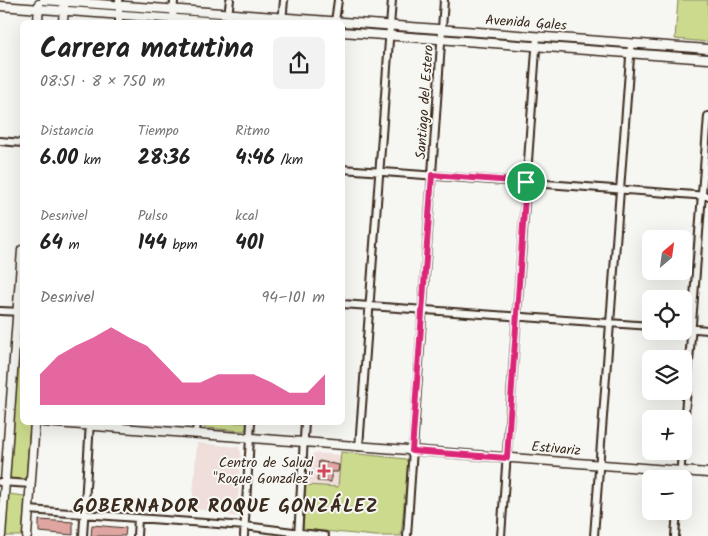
<!DOCTYPE html>
<html lang="es">
<meta charset="utf-8">
<style>
:root{--surface:#fff;--page:#f2f2f2;--text:#222;--muted:#767676;--accent:#db2777}
body{margin:0;font-family:Kalam,sans-serif;background:var(--page);color:var(--text);height:100vh;display:flex;flex-direction:column;font-size:19px;white-space:nowrap}
*{box-sizing:border-box;margin:0}
p{font-size:16px;color:var(--muted)}
.icon{flex:none;width:28px;height:28px;fill:none;stroke:currentColor;stroke-width:2;stroke-linecap:round;stroke-linejoin:round}
.map{position:relative;flex:1;overflow:hidden}
.sheet{position:absolute;left:20px;top:20px;width:325px;height:405px;display:flex;flex-direction:column;background:var(--surface);border-radius:8px;box-shadow:0 5px 20px #0002}
.sheet>*{flex:none}
.needle{width:32px;rotate:29deg}
.controls{position:absolute;left:642px;top:230px;display:grid;gap:10px}
.controls a{display:grid;place-items:center;width:50px;height:50px;border-radius:8px;background:var(--surface);box-shadow:0 5px 20px #0002;font-size:25px}
.pin{position:absolute;display:grid;place-items:center;width:42px;height:42px;color:#fff;margin:-21px;border:2px solid #fff;border-radius:50%;box-shadow:0 1px 5px #0007}
.round{display:grid;place-items:center;flex:none;width:52px;height:52px;border-radius:8px;background:var(--page)}
.head{display:flex;align-items:center;justify-content:space-between;height:85px;padding:0 20px}
h1{font-size:28px;font-weight:700;line-height:38px}
.figures{display:grid;grid-template-columns:repeat(3,1fr);gap:8px;height:85px;padding:5px 20px}
.figures div{display:grid;align-content:center}
.figures b{font-size:21px;font-weight:700}
.figures small{font-size:14px;font-weight:400}
.figures p{font-size:14px}
.chart{height:140px;padding:10px 20px}
.chart p{display:flex;justify-content:space-between}
.chart svg{width:100%;height:90px;margin-top:5px;fill:var(--accent);opacity:.7}
.map>svg:first-child{display:block}
</style>
<div class="map">
<svg width="708" height="536" viewBox="0 0 708 536">
<rect width="100%" height="100%" fill="#f6f6f2"/>
<filter id="ink" filterUnits="userSpaceOnUse"><feTurbulence type="fractalNoise" baseFrequency=".02" numOctaves="2"/><feDisplacementMap in="SourceGraphic" scale="10" xChannelSelector="R" yChannelSelector="G"/><feConvolveMatrix kernelMatrix="1 2 1 2 8 2 1 2 1" color-interpolation-filters="sRGB"/></filter>
<g filter="url(#ink)">
<path fill="#efdeda" d="M197,443L238,447L241,452L237,517L192,508Z
M314,453L341,455L338,487L308,485L310,457Z"/>
<path fill="#cbda8d" stroke="#838256" d="M678,0H708V42L675,39Z
M454,34L530,39V42L454,36Z
M548,41L620,47V49L548,44Z
M20,322H22V422L30,423L26,480L9,478Z
M201,422L248,423L247,429L243,431L206,428L202,426Z
M341,452L406,459L408,464L401,536H376L303,529L306,485L338,487Z
M8,494L25,496L22,536H5Z"/>
<path fill="#dfa5a1" stroke="#3b2a1e" d="M319,461L339,465L338,472H331V482L317,481Z
M39,520L73,522V535L39,532Z
M92,525L126,528L125,536H91Z"/>
<g fill="none" stroke-linecap="round" stroke-linejoin="round">
<g stroke="#3b2a1e" stroke-width="10">
<path id="minor" d="M119,22V0
M173,22L174,0
M227,22L230,0
M282,22L284,0
M335,22L338,0
M0,141L22,143
M342,169L708,196
M342,304L651,326
M0,311L22,312
M684,328L708,330
M684,427L708,116
M196,433L197,422
M359,447L392,0
M680,479L682,451
M0,482L31,484
M29,510L245,526L325,536
M83,536L90,422
M137,536L138,518
M244,536L251,422
M298,536L305,422
M407,536L444,0
M501,536L537,36
M594,536L631,44
M675,536L677,511"/>
</g>
<g stroke="#3b2a1e" stroke-width="11">
<path id="tertiary" d="M44,0L708,49
M0,6L219,22
M38,22L39,4
M63,22L64,7
M342,32L708,59
M43,422L708,473
M1,536L22,250
M27,536L35,422"/>
</g>
<use href="#minor" stroke="#f6f6f2" stroke-width="6"/>
<use href="#tertiary" stroke="#f6f6f2" stroke-width="8"/>
</g>
</g>
<g fill="none" stroke-linecap="round" stroke-linejoin="round" filter="url(#ink)">
<g stroke="#fff" stroke-width="10">
<path id="route" d="M432,175L526,182L507,458L412,451Z"/>
</g>
<use href="#route" stroke="#db2777" stroke-width="6"/>
</g>
<path fill="#d1495b" stroke="#f6f6f2" stroke-width="2" d="M321.5 463.5h5v5h5v5h-5v5h-5v-5h-5v-5h5z"/>
<g text-anchor="middle" dominant-baseline="central" stroke-width="4" stroke-linejoin="round" paint-order="stroke">
<g font-size="14" fill="#3b2a1e" stroke="#f6f6f2">
<text transform="translate(526 23) rotate(4)">Avenida Gales</text>
<text transform="translate(425 102) rotate(-86)">Santiago del Estero</text>
<text transform="translate(556 449) rotate(5)">Estivariz</text>
</g>
<g font-size="14" fill="#3b2a1e" stroke="#f6f6f2" text-anchor="end">
<text x="313" y="463">Centro de Salud<tspan x="313" dy="16">"Roque González"</tspan></text>
</g>
<g font-size="19" font-weight="bold" letter-spacing="1" fill="#3b2a1e" stroke="#f6f6f2">
<text x="226" y="507">GOBERNADOR ROQUE GONZÁLEZ</text>
</g>
</g>
</svg>
<div class="controls">
<a><svg class="needle" viewBox="-14 -14 28 28"><path d="M0-13l5 13h-10z" fill="#e53935"/><path d="M0 13l5-13h-10z" fill="#767676"/></svg></a>
<a><svg class="icon" aria-label="locate" viewBox="0 0 24 24"><circle cx="12" cy="12" r="6"/><path d="M12 2v4M12 18v4M2 12h4M18 12h4"/></svg></a>
<a><svg class="icon" aria-label="layers" viewBox="0 0 24 24"><path d="M12 4l9 5-9 5-9-5zM3 14l9 5 9-5"/></svg></a>
<a>+</a>
<a>−</a>
</div>
<div class="pin" style="left:526px;top:182px;background:#1e9e55"><svg class="icon" aria-label="arrive" viewBox="0 0 24 24"><path d="M6 21V4h12l-3 4 3 4H6"/></svg></div>
<section class="sheet">
<div class="head"><div><h1>Carrera matutina</h1><p>08:51 · 8 × 750 m</p></div><a class="round"><svg class="icon" aria-label="share" viewBox="0 0 24 24"><path d="M12 15V3M7 8l5-5 5 5M5 13v7h14v-7"/></svg></a></div>
<div class="figures">
<div><p>Distancia</p><b>6.00<small> km</small></b></div>
<div><p>Tiempo</p><b>28:36</b></div>
<div><p>Ritmo</p><b>4:46<small> /km</small></b></div>
</div>
<div class="figures">
<div><p>Desnivel</p><b>64<small> m</small></b></div>
<div><p>Pulso</p><b>144<small> bpm</small></b></div>
<div><p>kcal</p><b>401</b></div>
</div>
<div class="chart"><p><span>Desnivel</span>94–101 m</p>
<svg viewBox="0 0 160 44" preserveAspectRatio="none"><path d="M0 44V29L10 20L20 15L30 11L40 6L50 11L60 15L70 24L80 33L90 33L100 29L110 29L120 29L130 33L140 38L150 38L160 29V44z"/></svg>
</div>
</section>
</div>
